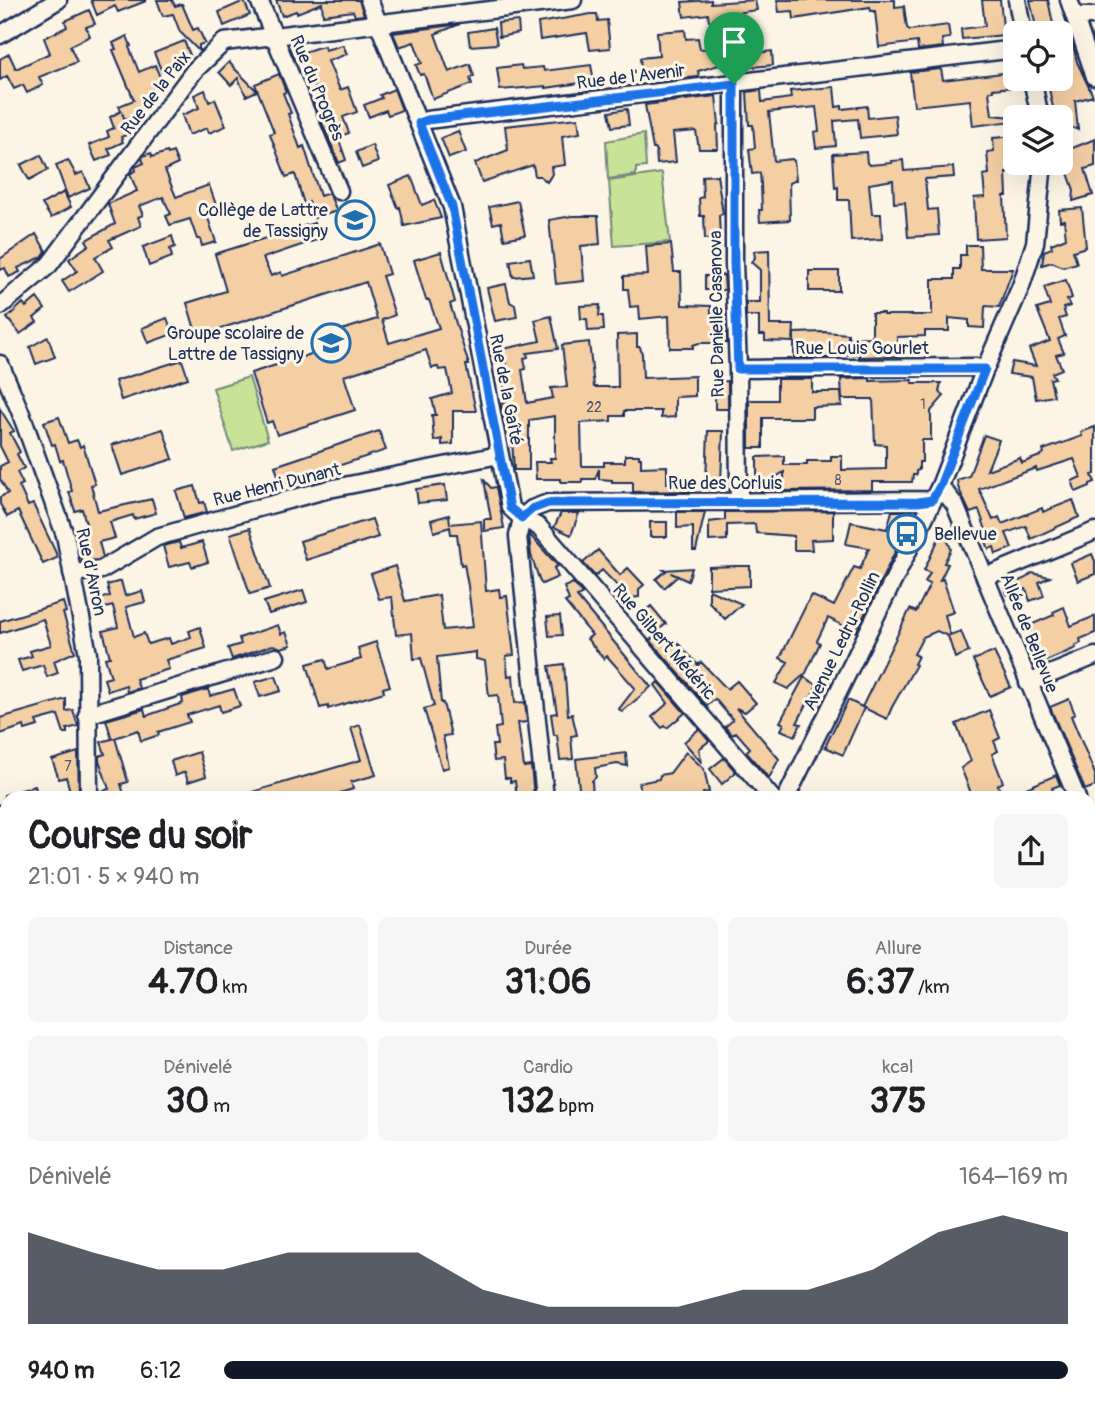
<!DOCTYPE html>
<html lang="fr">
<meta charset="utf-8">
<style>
:root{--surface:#fff;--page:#f6f6f6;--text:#202124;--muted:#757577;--accent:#111827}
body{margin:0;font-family:Pangolin,sans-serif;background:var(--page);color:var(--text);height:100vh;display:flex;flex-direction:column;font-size:26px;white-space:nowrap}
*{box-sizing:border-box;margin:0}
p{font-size:23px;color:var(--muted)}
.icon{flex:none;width:38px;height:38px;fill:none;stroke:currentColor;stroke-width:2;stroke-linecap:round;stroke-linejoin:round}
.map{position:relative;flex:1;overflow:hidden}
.details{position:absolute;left:0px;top:791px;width:1096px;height:621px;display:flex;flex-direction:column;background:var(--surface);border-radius:21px 21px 0 0;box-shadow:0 7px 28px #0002}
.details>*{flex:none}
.controls{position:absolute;left:1003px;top:21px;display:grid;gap:14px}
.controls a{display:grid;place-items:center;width:70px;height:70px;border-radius:10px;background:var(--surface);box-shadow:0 7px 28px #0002;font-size:35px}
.pin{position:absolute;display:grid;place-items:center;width:60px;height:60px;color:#fff;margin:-72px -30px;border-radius:50% 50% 50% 0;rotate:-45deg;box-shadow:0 0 7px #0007}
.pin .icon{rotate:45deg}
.round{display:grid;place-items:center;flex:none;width:74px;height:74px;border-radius:10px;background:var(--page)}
.summary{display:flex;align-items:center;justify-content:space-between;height:119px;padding:0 28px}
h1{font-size:38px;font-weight:700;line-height:52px}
.figures{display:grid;grid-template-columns:repeat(3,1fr);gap:10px;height:119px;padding:7px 28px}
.figures div{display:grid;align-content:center;border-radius:10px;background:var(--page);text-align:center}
.figures b{font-size:35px;font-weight:700}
.figures small{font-size:19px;font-weight:400}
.figures p{font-size:19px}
.chart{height:196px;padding:14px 28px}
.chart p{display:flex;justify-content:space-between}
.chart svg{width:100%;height:126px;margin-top:7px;fill:var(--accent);opacity:.7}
ul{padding:0 28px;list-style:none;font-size:23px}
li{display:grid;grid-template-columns:112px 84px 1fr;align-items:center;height:52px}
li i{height:18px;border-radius:9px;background:var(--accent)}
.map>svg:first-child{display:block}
</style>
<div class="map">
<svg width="1095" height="1412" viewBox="0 0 1095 1412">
<rect width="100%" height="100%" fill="#fcf5e5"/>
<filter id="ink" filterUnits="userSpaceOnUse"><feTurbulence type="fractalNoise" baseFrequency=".0143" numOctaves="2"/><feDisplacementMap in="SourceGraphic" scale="14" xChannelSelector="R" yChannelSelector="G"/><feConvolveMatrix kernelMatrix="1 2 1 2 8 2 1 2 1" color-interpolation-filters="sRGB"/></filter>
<g filter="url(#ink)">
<path fill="#c8e298" stroke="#72887b" stroke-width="2" d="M644,134L646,167L636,168V175L608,179L606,141Z
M662,173L670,242L614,246L609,181Z
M249,377L268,440L233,451L213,388Z"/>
<path fill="#f4cfa4" stroke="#1b2f5e" stroke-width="2" d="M91,0H146V1L118,12L115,6L97,15Z
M157,0H172L175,6L182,4L193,30L198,28L205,43L199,45V51L180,32L173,14L163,16Z
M276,0H359L364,15L355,16L353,11L323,15L322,3L297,13L296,11L282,16Z
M711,0V3L755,0L757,10L728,14V20L709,21L708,14L684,17L682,2Z
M777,0H895V7L904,6L907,28L910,30L948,25L950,38L942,39L943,47L918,50L917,42L879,47L875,11H871L870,7L794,19L793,11L779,12Z
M982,0H1000L1004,35L962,39L961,29L985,26Z
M1030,0H1048L1055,33H1042L1040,26L1036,27Z
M244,1L250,15L224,26L219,12Z
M89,10L95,24L86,27L90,36L70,46L77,62L39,77L43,85L27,93L23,85L14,89L7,76L0,80V59L9,54L16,69L50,53L44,38L67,27L65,21Z
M591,14H597L598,21L607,20L610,48L590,50L587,33L540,40L538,23Z
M518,21L519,33L499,37L498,23Z
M460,24L435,34L449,72L470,64L474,76L470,78L472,84L433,99L424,74L420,75L416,65L422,63L414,42L399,47L393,33Z
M494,28L497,44L470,46L468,32Z
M685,30L686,39L698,38L700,49L712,48L713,53L717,54L747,49L748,54L772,51L773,65L753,67H746L745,63L719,65L698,71L699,77L677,79V72L642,75L640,58L659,56L657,32Z
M127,36L131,46L129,47L139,72L155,65L163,85L147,92L151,102L137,110L138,114L125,120L122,113L131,133L121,137L123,142L108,149L111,155L96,161L89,145L109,137L107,131L114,128L110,117L121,111L119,106L134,100L113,50L116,49L113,43Z
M184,41L190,55L174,61L176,66L162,72L154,53Z
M1072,41L1077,62L1093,96L1075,101L1078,130L1063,124L1060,117H1055L1047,79H1060V43Z
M343,45L347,54L328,61L340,90L348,87L357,112L343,117L349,133L338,137L346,160L339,163L313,101L319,99L304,58L306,57L304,52L316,48L324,46L325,50Z
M229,62L235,69L257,91L246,96L238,78L231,85L219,72Z
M521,65L522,69L543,67L544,71L591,65L594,81L546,88V86L500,90L497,68Z
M941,69L943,80L1011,72L1013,87L993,89V91L989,92L992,115L1013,117V121L973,126L970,100L914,106L910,72Z
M279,74L286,92L283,93L291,113L288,114L300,148L304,146L320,196L329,193L337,211L314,218L309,202L304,204L295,174L286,177L270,134L274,132L255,84Z
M834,87L836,107L842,106V109L867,106L868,118L895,115L897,134L860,138L858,119L834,121L836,146L816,148L814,132L819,131L816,107L769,112L774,161L792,159L794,161L796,180L789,183L790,220L760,222L759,210H762L761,185L760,173L752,174L749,149L755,148L753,125H749L747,92L761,90L762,102L791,98L790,91Z
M394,89L402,110L388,115L386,110L369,117L364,105L382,98L380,95Z
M205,90L209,102L215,99L226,126L209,133L207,128L189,135L182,115L199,108L194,95Z
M716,96L719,124L717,125L718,149H699L696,131L673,133L676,162L657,164L656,149H653L645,105Z
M627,109L629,125L612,127L609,112Z
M578,118L580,133L562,136L565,165L551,167L552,174L547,182L540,176H535L533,165L482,182L475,163L508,150L505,126Z
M458,131L466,152L449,158L441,138Z
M1015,136V147L1007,148L1009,173H1006L1007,196H1004L1006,237L976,239L974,198L985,197L983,175L989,174L987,152L994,151L993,138Z
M1095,139V166L1085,169L1093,195L1073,201L1074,190L1065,165H1060V153Z
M372,145L378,162L362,168L356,152Z
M167,152L168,154L173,152L178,164L165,170L176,197L209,185L216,205L205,209L216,242L202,246L200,239H197L190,219L170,225L166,216L171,214L163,197L139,206L143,215L138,217L141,226L109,240L113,247L95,257L103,271L69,292L62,281L77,271L69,259L89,245L86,240L115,224L108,204L137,191L130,174L136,170L135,167L144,163L142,159L143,156L151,153L152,157Z
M866,152L867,163L870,165L892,163L891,161L903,160L904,171L953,167L954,177L925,179L928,210L937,209L939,235L908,237L905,202L894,203L893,180L869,184L872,214H881L882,239L851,241L849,200H838V187L835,188L833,154Z
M41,155L48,170L29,180L21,165Z
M68,160L76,175L83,172L90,188L68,198L56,165Z
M717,175L723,214L719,215L720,238L705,239L704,216H700L699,198L703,197L702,176Z
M411,176L422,205L434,200L441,218L404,226L400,207L398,208L389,185Z
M64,192L71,207L51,218L42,204Z
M518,201L525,235L504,239L501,222L493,224L489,207Z
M1082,208L1086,247L1073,251L1077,263L1063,267L1052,262L1042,265L1044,251L1052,248L1051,244L1066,238L1064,220L1060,221L1059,210Z
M598,216L600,244L581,246L584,281L556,284L549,220L572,216Z
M314,223L319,239L263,258L271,276L281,272L282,276L380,244L389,274L382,276L395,315L382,320L389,343L439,328L429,300H426L414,260L441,252L455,302L450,304L469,365H466L476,411H453V444L442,445V439L434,441L432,415H436L432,399L452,393L447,369L439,370L438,367L432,368L426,350L344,376L355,410L277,435L272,421L267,423L251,373L346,343L342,330L377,319L366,282L197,336L187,303L226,291L215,254Z
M36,234L46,251L42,257L18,268L20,272L9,277L5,268L0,270V259Z
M172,236L175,247L170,249L172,257L149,266L143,247Z
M671,244L674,272H681L682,305L711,306V316H725L727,343H699L693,345V348H670L669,316L640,319L639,306L630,307L628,289H624V276L648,275L646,246Z
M966,245H980L981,269H1013L999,307L985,306L984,328L969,327V320L949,318V331H925V336L897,337V356L859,357V354L831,355V358H794V333L824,332L848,334V338L872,337V313H883V315H932V279H954V269H960V255H966Z
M769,250L770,325H794L793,342L765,341V335H759V316H746V302H760V270L751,262L755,258L754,251Z
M530,258L533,275L513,277L510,261Z
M809,271H839V291H809Z
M724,275L725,290H705V276Z
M1066,280L1072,298L1067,300L1070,306L1063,308L1066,317L1059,319L1065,336L1058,339L1064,353L1056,355L1062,369L1052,373L1055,378L1050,379L1054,396L1036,399L1032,377L1009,374L1012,362L1036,366L1029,349L1050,341L1037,309L1050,305L1044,287Z
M506,284L510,302L515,305L517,317L495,321L487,288Z
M37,298L45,309L34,318L37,322L20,334L7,318L23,303L26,307Z
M600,305L599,316H603L604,330L588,331L587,319H581L580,306Z
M551,316L558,349L527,353L528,357L524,358L526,369L522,370L527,403L553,398L551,388L567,387L562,345L589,342L594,387H618L617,335L637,334V347H640L642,354L643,378L695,376V396L675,397V417L661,418V411H624V416H611V421L581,423L582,466H604V462H625V455H639V458H641V467L667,466V483L693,482L694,491L633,492V482H612V480L599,479V469L595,479H582V482H561V479H536L535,462H551L550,458H555V416L529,420V470H514L512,440L514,439V416L504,418L501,404L506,402L503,380L509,379L503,349L540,341L535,320Z
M167,318L173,334L148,343L142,328Z
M48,337L55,357L36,364L30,347Z
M182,360L188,378L121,400L115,381Z
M870,378V381L912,380V383H941L939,392L944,396L931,411V440H922V462H919V470L916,471V475H913L912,482H872V490L784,491V472L769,481L757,479V457L784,456V465H807V461H831V456H842V470L886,469V445L875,444L873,399H842L841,379Z
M777,379H812V392H841L842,406L812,407V418H763V448H749V400H777Z
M728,381V409H715V382Z
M0,409L14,431L10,433L20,452L17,454L24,468L17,472L23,484L19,486L28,506L33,504L56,553L57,558L43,564L18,511L7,517L0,504V497L8,493L0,479V466L8,462L0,446Z
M59,417L68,443L77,440L80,447L83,445L95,484L91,485L98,511L152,499L156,513L134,519L133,515L110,522L115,538L99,542L103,557L98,560L82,561L76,535L88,531L82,509L75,511L69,492L72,491L63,460L60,461L55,444L52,445L44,422Z
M1095,427V474L1092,475L1095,482L1090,484V486L1076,492L1072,481L1081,477L1074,459L1037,471L1036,468L979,489L993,520L999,517L1002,524L1042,508L1043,512L1073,500L1079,517L1031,539L1026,526L1006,533L1012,548L996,554L994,547L989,549L983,534L987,533L979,510L970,513L958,487L957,480L969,476L984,435L999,440L987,470L1020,458L1022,463L1040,456L1044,453L1043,450L1082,436L1081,432Z
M163,429L173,459L122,475L112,445Z
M379,431L386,450L281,485L275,466Z
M708,431H723L721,482H706Z
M484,480L491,488L496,487L504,528L484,531V519H491Z
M445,485L447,500L418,503L416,489Z
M195,486L200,503L204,502L207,512L184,518L176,491Z
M833,511V539L811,540L812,550H794V536L756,533L755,524L727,525V540L709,541V522L725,520V512Z
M892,511H912L914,513L856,632L828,618L817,641L820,643L806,673L788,689L776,683L788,662L780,658L811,595L834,606L854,567L860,569L869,548L846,544L851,522L887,529Z
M677,512H705L696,551H693V527L677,528Z
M561,513H579L571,535L554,527Z
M449,515L450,524L481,521L486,591L499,589L500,597L507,596L514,655L506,656L508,676L513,675L515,703L525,702L527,722L518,723L524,767L531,766L534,796L517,798L515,781L510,782V778H505L503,760L494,761L492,745H497L495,728L501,727L498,695L489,696L485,661L476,659V652L437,657L441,703H443L451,735L443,736L449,767L442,769L424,709L434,706L421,658L414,659L412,633L396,635L392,597L379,599L371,574L395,566L405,601L439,595L443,630L473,627L468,586L464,564L461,565L457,534H451L450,527L434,532L431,520Z
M372,519L378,537L306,560L300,541Z
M650,522H667V537H650Z
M250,528L270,588L250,594L230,534Z
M529,534L558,566L554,568L558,577L542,584L540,582L531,555Z
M940,536L947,539L951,549L944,563L948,564L940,580L943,579L954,612L945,615L950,635L961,631L969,652L955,658L948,636L937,631L923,637L914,654L918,656L914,664L916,665L892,707L887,719L862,707L910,609L916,612L930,584L925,582L930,573L924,570Z
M179,542L181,548L202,542L208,562L192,567L190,562L169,567L163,546Z
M598,550L620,575L628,568L644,585L639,589V597L629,598L602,570L595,576L583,563Z
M1092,554L1095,561V574L1078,581L1071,563Z
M736,566H750V586L709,588V567Z
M692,568L688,581L671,573L678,576L664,588L656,579L666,571L664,570Z
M1032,573L1050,577L1039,582L1044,596L1030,601L1026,589L1007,595L1005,587L1026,578Z
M121,581L125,596L142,591L145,602L126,607L134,637L144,633L148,644L169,638L171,644L191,637L189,631L200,627L206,648L166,660L169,669L136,679L139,688L127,692L126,685L108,691L104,679L111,677L105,658L110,657L103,631L118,627L113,606L97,610L95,600L110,596L107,585Z
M573,583L583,594L577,597L651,687L622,712L619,709L635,688L607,656L604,659L587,639L592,635L565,602L569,600L564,587Z
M303,590L307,602L269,614L264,602Z
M709,590L742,604L725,619L709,602Z
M63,602L66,612L63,613L75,652L54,661L58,673L47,677L43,665L22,671L18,660L32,656L30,651L51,645L43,619L0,633V621Z
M651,606L666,624L653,634L638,617Z
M1064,607L1071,626L1095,616V633L1080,639L1081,643L1075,646L1076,648L1044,662L1038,656L1028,626L1054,615L1053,612Z
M560,616L562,635L549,636L547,617Z
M278,625L281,634L286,632L291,645L281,648L273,645L232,659L228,648L241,644L239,638Z
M661,632L673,646L677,642L698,665L701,662L727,689L737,681L756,703L745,712L736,708L779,759L769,778L746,752L750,748L736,732L732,735L725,727L733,720L715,699L707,706L650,640Z
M376,642L390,686L383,688L384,692L328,709V706L320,708L307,664L325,659L328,669L361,659L358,648Z
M994,652L1011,687L990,696L973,660Z
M564,664L568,715L572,714L577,735L571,736L573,759L560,760L557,735H554L551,714L557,713L549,666Z
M276,676L281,691L260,697L255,682Z
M804,677L817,685L797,723L801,724L795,736L781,730L784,724L780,722Z
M658,682L685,713L667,728L665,726L662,728L652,717L668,703L655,685Z
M208,689L210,696L234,689L240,706L221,712L219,705L187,715L190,722L158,732L159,735L141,741L138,730L112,739L106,720L144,709L146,716L183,703L182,697Z
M66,699V711L73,710L78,726L67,729V733H64L58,715L36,721L38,726L25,730L24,726L0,734V718Z
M1069,699L1075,714L1071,716L1095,774V786L1085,790L1050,707Z
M848,700L864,708L843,755L825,747Z
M989,710L1000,738L994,741L998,751L992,754L1003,782L998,785L1002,795L995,798H973L961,768L971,761L956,724Z
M360,725L376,775L351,782L353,789L324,798H242V795L361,760L351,728Z
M699,729L709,741L699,749L702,763L684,742Z
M115,738L128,782L121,784L125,798H99V792L109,789L99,760V756L105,754L101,742Z
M78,752L79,798H72L66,777L59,779L52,760Z
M199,752L206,776L188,782L185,772L175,776L171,761Z
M686,752L704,769L709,792L703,793L704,798H642L639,783L659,779L660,775L670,773Z
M626,753L627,766L617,764L595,768L596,777L592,781L593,798H580L576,759Z
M724,758L736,772L722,784L710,769Z
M1056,775L1060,785L1052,788L1056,798H1027L1024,789Z
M35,786L38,798H4V795Z"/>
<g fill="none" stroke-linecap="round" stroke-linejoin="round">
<g stroke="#1b2f5e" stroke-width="21">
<path id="minor" d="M259,0L339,191
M369,0L452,207L510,507L522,518L539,527L772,798
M1017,0L1023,33
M1069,0L1095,77
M1075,16H1095
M0,35L58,0
M1032,79L1040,117
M734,84V263L738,369L739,502
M419,123L427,120L1015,49
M0,306L49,265L194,71L224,42L573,0
M0,364L20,411L65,535L88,654L89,798
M738,369L976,367L985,369
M940,486L955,505L1077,798
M522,518L532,509L548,503L932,500
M522,518L518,536L545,798
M72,573L101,570L157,537L251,510L329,489L499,455
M985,577L1095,531
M1028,683L1095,656
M87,715L276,657
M786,798L940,486L985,369L1021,286L1035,243L1043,163
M0,814L7,820
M1088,826L1095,841
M1088,910L1095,904
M0,975L7,987
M0,1024L7,1020
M1088,1238H1095
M258,1405L262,1412
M675,1405L680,1412
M795,1405L804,1412
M1033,1405L1036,1412
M493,1412L502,1405"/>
</g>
<use href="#minor" stroke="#fcf5e5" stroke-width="16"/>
</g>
</g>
<g fill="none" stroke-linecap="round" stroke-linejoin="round" filter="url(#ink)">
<g stroke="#fff" stroke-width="14">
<path id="route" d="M734,84V263L738,369H985L940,486L932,500L918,502L548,503L532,509L522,518L510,508L452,207L419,123L427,120Z"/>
</g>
<use href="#route" stroke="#1a73e8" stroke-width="9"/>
</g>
<defs>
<g id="school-ring" transform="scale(2.0125)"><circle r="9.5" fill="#fcf5e5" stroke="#1f6fb2" stroke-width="1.5"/><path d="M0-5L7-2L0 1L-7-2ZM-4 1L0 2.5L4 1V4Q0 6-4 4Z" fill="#1f6fb2"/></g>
<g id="bus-ring" transform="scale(2.0125)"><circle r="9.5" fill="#fcf5e5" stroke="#1f6fb2" stroke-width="1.5"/><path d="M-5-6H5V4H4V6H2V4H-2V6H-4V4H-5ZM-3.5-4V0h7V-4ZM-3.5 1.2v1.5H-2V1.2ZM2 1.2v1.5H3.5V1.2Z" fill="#1f6fb2"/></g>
</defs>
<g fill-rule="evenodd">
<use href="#school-ring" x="355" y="220"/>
<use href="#school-ring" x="331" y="343"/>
<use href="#bus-ring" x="907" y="534"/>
</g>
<g text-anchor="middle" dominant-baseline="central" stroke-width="6" stroke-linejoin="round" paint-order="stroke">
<g font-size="14" fill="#515770">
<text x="923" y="404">1</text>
<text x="594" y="407">22</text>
<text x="838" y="480">8</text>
<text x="68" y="766">7</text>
</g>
<g font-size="18" fill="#1b2f5e" stroke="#fcf5e5">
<text transform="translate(631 77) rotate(-7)">Rue de l'Avenir</text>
<text transform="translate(317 88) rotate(67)">Rue du Progrès</text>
<text transform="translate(156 93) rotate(-52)">Rue de la Paix</text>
<text transform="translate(717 314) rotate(-91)">Rue Danielle Casanova</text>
<text x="862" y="348">Rue Louis Gourlet</text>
<text transform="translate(506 390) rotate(79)">Rue de la Gaîté</text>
<text x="725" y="483">Rue des Corluis</text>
<text transform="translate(277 485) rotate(-14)">Rue Henri Dunant</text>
<text transform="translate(91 572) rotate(78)">Rue d'Avron</text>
<text transform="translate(1029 633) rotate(68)">Allée de Bellevue</text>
<text transform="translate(842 641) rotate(-64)">Avenue Ledru-Rollin</text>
<text transform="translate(664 642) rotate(49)">Rue Gilbert Médéric</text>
</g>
<g font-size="18" fill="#1b2f5e" stroke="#fcf5e5" text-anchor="end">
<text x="328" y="210">Collège de Lattre<tspan x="328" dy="21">de Tassigny</tspan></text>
<text x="304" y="333">Groupe scolaire de<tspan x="304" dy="21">Lattre de Tassigny</tspan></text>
<text x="934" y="534" text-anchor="start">Bellevue</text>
</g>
</g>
</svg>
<div class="controls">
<a><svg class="icon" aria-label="locate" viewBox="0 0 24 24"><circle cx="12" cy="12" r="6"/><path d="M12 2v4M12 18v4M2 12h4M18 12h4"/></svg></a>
<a><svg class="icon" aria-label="layers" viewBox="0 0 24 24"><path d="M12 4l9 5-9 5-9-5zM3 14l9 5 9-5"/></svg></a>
</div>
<div class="pin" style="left:734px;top:84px;background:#1e9e55"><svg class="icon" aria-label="arrive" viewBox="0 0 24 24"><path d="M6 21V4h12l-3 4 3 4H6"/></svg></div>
<section class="details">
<div class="summary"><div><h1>Course du soir</h1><p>21:01 · 5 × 940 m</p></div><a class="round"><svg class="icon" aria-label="share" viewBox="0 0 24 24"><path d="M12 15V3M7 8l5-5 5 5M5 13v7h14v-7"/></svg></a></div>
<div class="figures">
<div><p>Distance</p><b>4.70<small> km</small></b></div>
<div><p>Durée</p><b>31:06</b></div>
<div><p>Allure</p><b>6:37<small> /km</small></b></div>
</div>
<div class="figures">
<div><p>Dénivelé</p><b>30<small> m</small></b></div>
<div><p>Cardio</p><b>132<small> bpm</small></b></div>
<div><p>kcal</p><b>375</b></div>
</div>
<div class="chart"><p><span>Dénivelé</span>164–169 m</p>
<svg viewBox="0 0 160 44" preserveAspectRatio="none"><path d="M0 44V12L10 19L20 25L30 25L40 19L50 19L60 19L70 32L80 38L90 38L100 38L110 32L120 32L130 25L140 12L150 6L160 12V44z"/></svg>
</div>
<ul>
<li><b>940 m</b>6:12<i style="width:100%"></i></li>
</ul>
</section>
</div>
